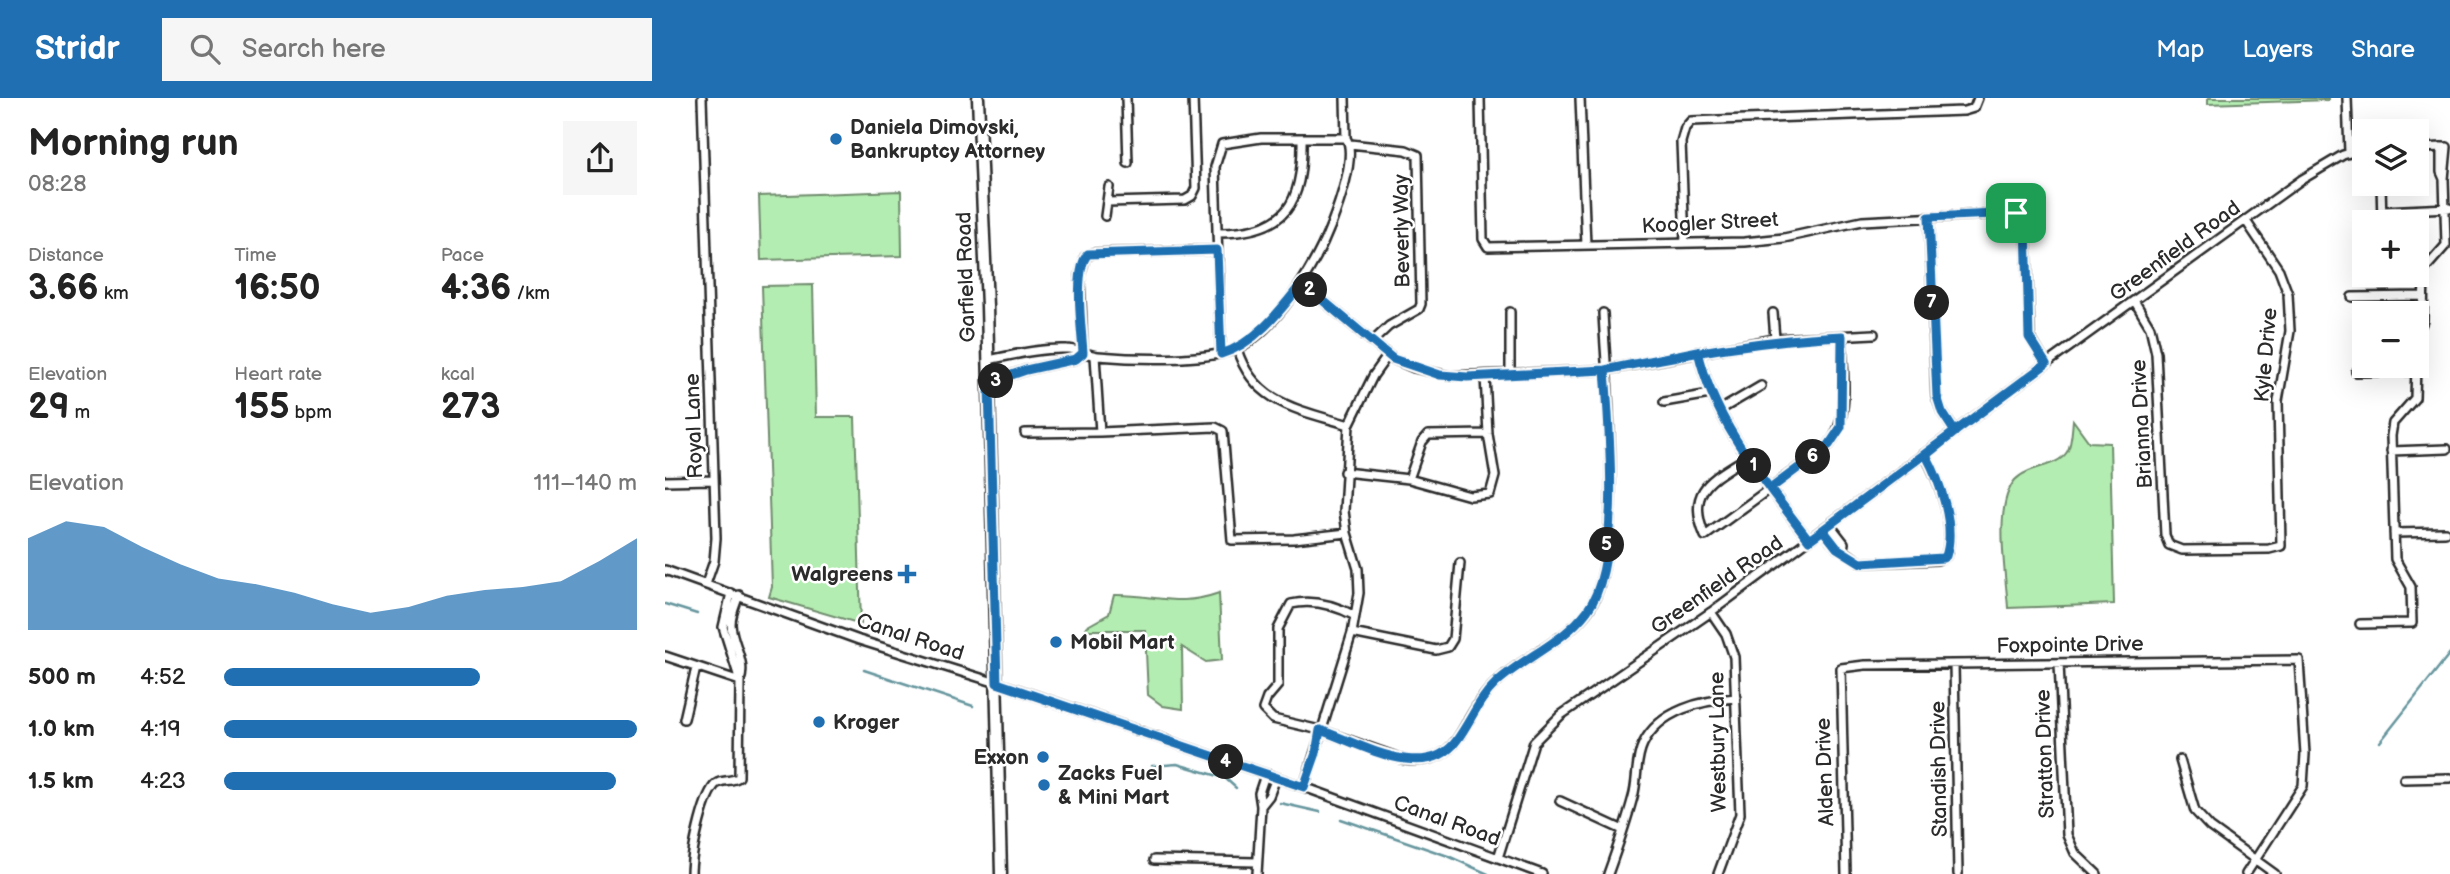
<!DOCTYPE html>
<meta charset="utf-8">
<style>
:root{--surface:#fff;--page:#f6f6f6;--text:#222;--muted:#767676;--accent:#1f6fb2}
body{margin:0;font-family:"Balsamiq Sans",sans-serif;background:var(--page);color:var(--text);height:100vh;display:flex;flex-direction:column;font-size:26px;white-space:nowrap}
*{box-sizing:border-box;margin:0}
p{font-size:23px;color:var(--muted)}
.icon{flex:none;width:38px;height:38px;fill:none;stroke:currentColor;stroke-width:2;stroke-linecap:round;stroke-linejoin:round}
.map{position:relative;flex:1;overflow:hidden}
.details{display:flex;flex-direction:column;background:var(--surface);width:665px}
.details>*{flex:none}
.fabs{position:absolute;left:1687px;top:21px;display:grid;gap:14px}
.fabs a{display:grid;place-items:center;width:77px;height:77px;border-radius:0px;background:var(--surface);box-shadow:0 7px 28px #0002;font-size:35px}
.pin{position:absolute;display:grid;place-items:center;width:60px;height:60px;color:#fff;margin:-30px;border-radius:14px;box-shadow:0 4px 10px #0006}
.km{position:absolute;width:35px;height:35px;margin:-18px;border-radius:50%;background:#222;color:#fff;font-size:19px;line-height:35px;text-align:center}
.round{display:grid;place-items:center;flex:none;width:74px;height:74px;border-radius:0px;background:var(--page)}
.summary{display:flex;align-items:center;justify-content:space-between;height:119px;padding:0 28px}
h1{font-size:38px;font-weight:600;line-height:52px}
.figures{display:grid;grid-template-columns:repeat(3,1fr);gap:10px;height:119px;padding:7px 28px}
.figures div{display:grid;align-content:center}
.figures b{font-size:35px;font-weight:600}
.figures small{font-size:19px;font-weight:400}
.figures p{font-size:19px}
.chart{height:196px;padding:14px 28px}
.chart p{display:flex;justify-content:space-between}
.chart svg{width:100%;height:126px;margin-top:7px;fill:var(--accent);opacity:.7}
ul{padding:0 28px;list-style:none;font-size:23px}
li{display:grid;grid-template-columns:112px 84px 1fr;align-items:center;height:52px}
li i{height:18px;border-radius:9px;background:var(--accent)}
header{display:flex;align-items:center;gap:42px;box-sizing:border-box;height:98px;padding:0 35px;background:var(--accent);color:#fff}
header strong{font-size:33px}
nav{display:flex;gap:38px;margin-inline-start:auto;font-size:24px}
.search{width:490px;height:63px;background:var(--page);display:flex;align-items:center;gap:18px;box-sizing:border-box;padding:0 24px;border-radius:0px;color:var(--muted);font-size:26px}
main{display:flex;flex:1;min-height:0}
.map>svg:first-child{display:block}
</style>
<header>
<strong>Stridr</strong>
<div class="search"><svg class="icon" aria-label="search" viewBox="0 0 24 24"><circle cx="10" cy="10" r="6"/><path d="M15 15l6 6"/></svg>Search here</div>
<nav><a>Map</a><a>Layers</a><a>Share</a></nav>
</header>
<main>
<section class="details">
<div class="summary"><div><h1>Morning run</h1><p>08:28</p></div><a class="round"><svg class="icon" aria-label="share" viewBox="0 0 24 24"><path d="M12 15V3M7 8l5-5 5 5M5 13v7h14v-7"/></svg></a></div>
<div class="figures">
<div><p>Distance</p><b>3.66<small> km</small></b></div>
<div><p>Time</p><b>16:50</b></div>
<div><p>Pace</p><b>4:36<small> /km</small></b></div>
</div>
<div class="figures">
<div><p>Elevation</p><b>29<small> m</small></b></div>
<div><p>Heart rate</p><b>155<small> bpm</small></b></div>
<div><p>kcal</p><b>273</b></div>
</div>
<div class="chart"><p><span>Elevation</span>111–140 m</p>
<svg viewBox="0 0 160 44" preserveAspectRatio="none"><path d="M0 44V12L10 6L20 8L30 15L40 21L50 26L60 28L70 31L80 35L90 38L100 36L110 32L120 30L130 29L140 27L150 20L160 12V44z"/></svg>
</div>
<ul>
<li><b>500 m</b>4:52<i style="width:62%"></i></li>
<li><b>1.0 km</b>4:19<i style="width:100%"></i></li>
<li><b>1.5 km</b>4:23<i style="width:95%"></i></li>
</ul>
</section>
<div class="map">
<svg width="1785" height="776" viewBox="0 0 1785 776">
<rect width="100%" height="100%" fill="#fff"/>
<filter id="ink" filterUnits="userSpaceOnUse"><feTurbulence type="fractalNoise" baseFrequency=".0143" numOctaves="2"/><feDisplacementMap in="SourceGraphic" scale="14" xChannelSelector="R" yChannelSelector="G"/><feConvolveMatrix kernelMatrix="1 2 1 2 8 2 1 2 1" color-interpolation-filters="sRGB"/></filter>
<g filter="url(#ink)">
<path fill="#b4edb1" stroke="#708c6e" stroke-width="2" d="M1543,0H1663V2L1543,6Z
M236,93L237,158L96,162L94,98Z
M148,187L151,319H190L196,526L104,499L107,489L97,188Z
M1408,322L1424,344L1445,345L1449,506L1343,510C1341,477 1328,408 1350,382C1364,367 1392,370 1402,354C1407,346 1407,331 1408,322Z
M554,495L557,562L541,564L517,549L518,611L498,608L483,597L480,532H421V529L444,516L449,497C490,496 512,510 554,495Z"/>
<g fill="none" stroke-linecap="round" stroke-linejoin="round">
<path stroke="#66969e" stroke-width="2.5" d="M0,506L32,516
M199,572L308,608
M1715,644L1785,555
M487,668L512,666L560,680L571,690
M615,705L655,714
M676,721L783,758L823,776"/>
<g stroke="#2b2b2b" stroke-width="12">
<path id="minor" d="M37,0L51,440L49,463L41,486
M461,0L463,65
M815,0L818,141L823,149L1079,144L1119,140L1197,123L1351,115L1359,119L1361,125L1365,239L1381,266
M915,0L921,147
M1682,0L1684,55
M685,46L741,52L753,57L756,206L754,211L724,228L707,244
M1776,49V74L1779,81L1782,49
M1752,50L1779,49
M1716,86L1717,124
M442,104L520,102L527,98L531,90L528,0
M1717,113L1784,110
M440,118L444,89
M1264,119L1271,298L1277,314L1290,334
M554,135C622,135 638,105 637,41
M1020,144L1016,44L1020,30L1026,23L1299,13L1309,10L1313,0
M637,185L728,261L749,270L785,278L940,272L1110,241L1209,236
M1687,199L1758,198
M1470,204L1485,229L1491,255L1500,437L1504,447L1517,452L1604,451L1616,448L1613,303L1625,233L1623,196L1614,172L1581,123
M1108,215L1110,241
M1752,236L1758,223L1759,172L1781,147L1779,81
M572,251C589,306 635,312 684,327
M1033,253C1049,325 1100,384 1144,442
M418,255L415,178L420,159L429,155L552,152
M556,256L550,69L557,46L596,40H681
M430,258L435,334L550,329L558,333L567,442L629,441L682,435
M323,262C348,257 376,250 402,251C412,251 422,257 433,258C466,261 540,264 570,251C610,235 651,166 666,127C673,109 692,57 681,40L680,0
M1691,274L1752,273
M845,276V214
M324,288L335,281L361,272L411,261L418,255
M999,304L1045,296
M1055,312L1096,288
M360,335L435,334
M1726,353L1782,351
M1082,359C1048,381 1020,391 1040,438L1164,347C1187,317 1177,274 1177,238
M679,374L744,381L805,398L825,396L830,378L823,336L820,278
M744,381L757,344L763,337L823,336
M0,383L48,382
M1158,432L1172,450L1178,452L1179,445L1165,427
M1729,435L1780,434
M1178,452L1196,465L1272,462L1281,458C1291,428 1275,384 1260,357
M0,472L194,542L351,591L639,689L877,776
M66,495L58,529L75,583C82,563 67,546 66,526C66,516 71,506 74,497
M1046,514L1061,536L1069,559L1075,716L1053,776
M690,518C670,507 649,501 626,506L613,531V587L602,600L598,611L608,621L655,632L740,662C796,668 794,625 823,593C851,561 895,548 922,514C961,463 941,282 938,215
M1695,526L1747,525L1746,489L1730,461L1726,338L1728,325L1750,300L1751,268
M687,535L771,552L783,549L788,541L795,465
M0,558L75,583L74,679C67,685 55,680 49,688C37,703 26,757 26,776
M1394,565L1402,737L1410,755L1432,776
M1289,566L1293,776
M19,621L31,569
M1515,662L1530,713L1545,729L1610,776
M600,677L594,695L596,708L604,698L611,680
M1739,681L1785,680
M639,689L687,535L694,495L693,471L682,435L679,413L684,327L708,278L723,257
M895,703L958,732
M833,760L869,644L896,617L1046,514L1381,266L1636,82L1678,57L1699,51
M489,762L592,764
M592,776L596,708
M943,776C952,751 961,725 968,699C973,682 970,662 978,646C994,612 1038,602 1071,600
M1181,776L1176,570L1200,567L1634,562L1640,656L1638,688L1581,776"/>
</g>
<g stroke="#2b2b2b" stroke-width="15">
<path id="major" d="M313,0L322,208L336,776"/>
</g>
<use href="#minor" stroke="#fff" stroke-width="7"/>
<use href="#major" stroke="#fff" stroke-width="10"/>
</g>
</g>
<g fill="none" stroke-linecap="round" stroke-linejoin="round" filter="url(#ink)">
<g stroke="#fff" stroke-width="14">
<path id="route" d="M1351,115L1359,119L1361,125L1364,239L1381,266L1144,442C1100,384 1049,325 1033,253L940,272L802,279L775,277L728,261L637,185C615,213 591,245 556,256L552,152L423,156C408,171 417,234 418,255L411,261L361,272L335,281L324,288L332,585L639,689L651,655L655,632C694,645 761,686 792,642C806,623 813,602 831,585C859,559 898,545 922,513C957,466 944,330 940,272C1019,256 1096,242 1177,238L1176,329L1164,347L1105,391L1144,442L1158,432L1172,450L1196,465L1278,460L1281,458C1291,428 1275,383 1261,357L1290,334L1277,314L1272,298L1264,119L1351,115"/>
</g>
<use href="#route" stroke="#1f6fb2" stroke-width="9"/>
</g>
<g fill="#1f6fb2" stroke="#fff" stroke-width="2.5">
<circle cx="171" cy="41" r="7"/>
<path d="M238.5 465.5h7v7h7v7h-7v7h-7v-7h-7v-7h7z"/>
<circle cx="391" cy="544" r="7"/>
<circle cx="154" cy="624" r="7"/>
<circle cx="378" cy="659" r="7"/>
<circle cx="379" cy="687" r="7"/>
</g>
<g text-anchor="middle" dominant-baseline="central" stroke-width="5" stroke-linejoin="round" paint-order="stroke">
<g font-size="21" font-weight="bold" fill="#2b2b2b" stroke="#fff" text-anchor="start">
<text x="185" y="29">Daniela Dimovski,<tspan x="185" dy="24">Bankruptcy Attorney</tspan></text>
<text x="228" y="476" text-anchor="end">Walgreens</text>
<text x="405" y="544">Mobil Mart</text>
<text x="168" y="624">Kroger</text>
<text x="364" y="659" text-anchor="end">Exxon</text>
<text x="393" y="675">Zacks Fuel<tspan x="393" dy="24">&amp; Mini Mart</tspan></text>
</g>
<g font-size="21" fill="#2b2b2b" stroke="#fff">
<text transform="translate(1045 125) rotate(-3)">Koogler Street</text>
<text transform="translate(737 133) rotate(-91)">Beverly Way</text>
<text transform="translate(1510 153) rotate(-36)">Greenfield Road</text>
<text transform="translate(301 179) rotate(-92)">Garfield Road</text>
<text transform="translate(1601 257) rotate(-85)">Kyle Drive</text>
<text transform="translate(1477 326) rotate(-93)">Brianna Drive</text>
<text transform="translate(29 328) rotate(-92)">Royal Lane</text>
<text transform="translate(1052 487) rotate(-35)">Greenfield Road</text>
<text transform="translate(245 539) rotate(18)">Canal Road</text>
<text transform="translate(1405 547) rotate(-1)">Foxpointe Drive</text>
<text transform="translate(1053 644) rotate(-91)">Westbury Lane</text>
<text transform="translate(1380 656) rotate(-92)">Stratton Drive</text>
<text transform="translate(1274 671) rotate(-91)">Standish Drive</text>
<text transform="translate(1160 674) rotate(-92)">Alden Drive</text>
<text transform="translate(782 723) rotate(20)">Canal Road</text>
</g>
</g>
</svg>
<div class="fabs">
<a><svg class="icon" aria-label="layers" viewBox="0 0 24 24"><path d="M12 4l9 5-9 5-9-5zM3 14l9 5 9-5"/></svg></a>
<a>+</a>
<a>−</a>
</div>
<div class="pin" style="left:1351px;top:115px;background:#1e9e55"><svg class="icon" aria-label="arrive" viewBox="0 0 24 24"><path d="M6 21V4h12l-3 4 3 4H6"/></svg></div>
<b class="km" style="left:1089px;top:368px">1</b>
<b class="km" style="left:645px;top:192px">2</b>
<b class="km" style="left:331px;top:283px">3</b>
<b class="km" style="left:561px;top:664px">4</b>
<b class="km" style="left:942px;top:447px">5</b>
<b class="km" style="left:1148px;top:359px">6</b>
<b class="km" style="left:1267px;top:205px">7</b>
</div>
</main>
